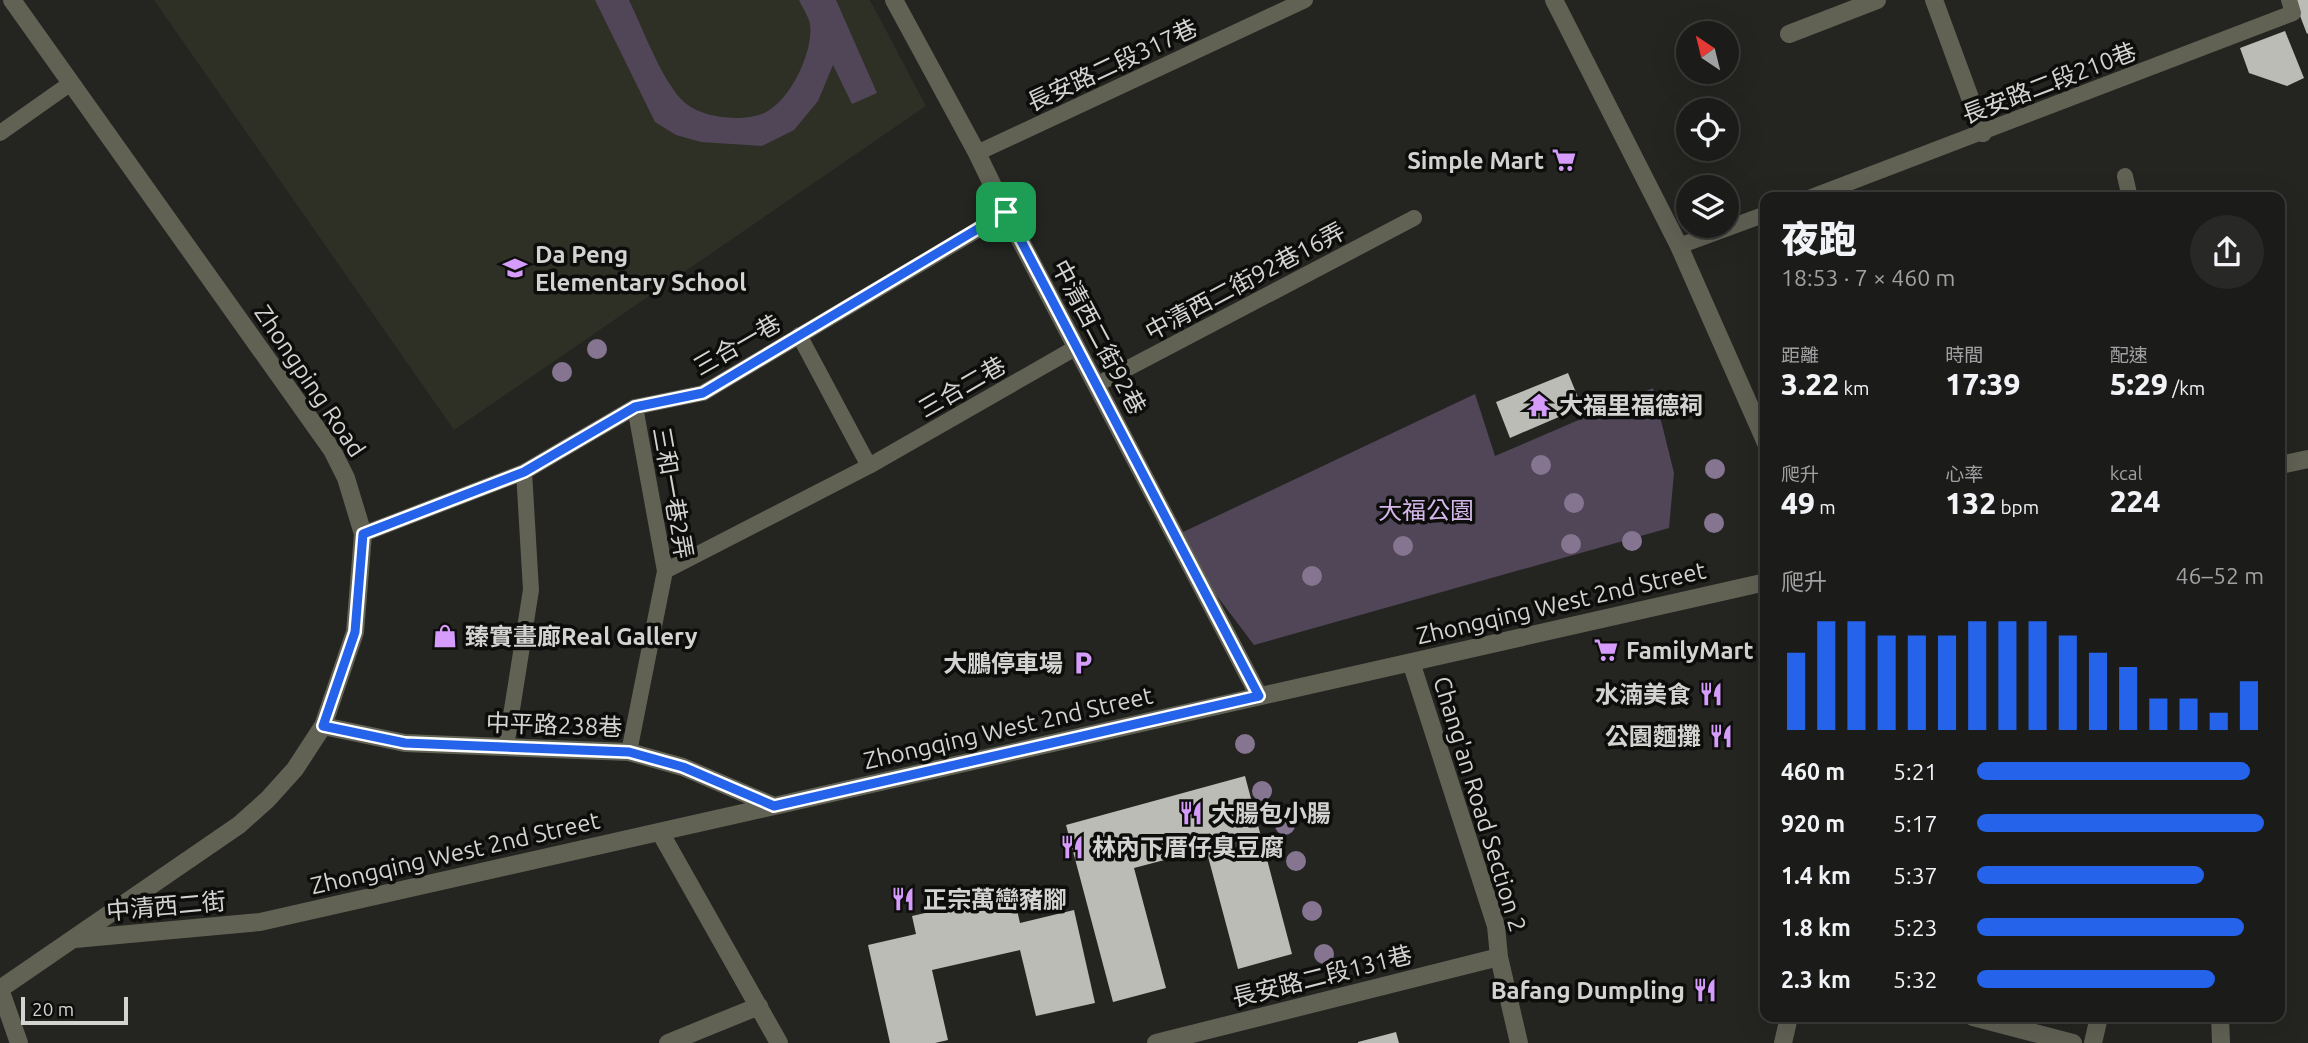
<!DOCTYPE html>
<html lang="zh-TW">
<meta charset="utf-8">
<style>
:root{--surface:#1b1b19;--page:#282826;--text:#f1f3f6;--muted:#a0a1a2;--line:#393938;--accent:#2563eb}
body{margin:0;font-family:Ubuntu,"Noto Sans TC",sans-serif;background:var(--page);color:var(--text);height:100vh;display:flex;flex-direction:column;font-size:26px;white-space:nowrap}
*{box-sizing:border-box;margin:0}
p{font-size:23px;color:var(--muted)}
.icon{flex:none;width:38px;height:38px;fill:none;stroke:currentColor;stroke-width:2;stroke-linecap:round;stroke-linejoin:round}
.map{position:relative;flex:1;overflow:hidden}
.details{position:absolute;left:1760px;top:192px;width:525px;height:830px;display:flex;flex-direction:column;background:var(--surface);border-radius:14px;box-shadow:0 7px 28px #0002,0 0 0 2px var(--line)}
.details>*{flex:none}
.needle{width:46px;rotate:325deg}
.controls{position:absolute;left:1676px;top:21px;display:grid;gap:14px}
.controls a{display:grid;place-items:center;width:63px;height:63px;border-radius:50%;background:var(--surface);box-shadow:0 7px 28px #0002,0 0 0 2px var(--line);font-size:35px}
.scale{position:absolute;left:21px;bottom:18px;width:107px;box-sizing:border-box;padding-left:7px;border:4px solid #d3d3d1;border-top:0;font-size:19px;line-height:24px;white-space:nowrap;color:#d3d3d1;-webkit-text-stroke:5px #0d0d0c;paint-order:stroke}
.pin{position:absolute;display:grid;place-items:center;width:60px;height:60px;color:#fff;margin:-30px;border-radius:14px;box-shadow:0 4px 10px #0006}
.round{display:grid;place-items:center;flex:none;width:74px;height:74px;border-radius:37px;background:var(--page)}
.headline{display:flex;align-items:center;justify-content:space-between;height:119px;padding:0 21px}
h1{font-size:38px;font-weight:800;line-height:52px}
.stats{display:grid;grid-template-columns:repeat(3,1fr);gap:10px;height:119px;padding:7px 21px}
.stats div{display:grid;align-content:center}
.stats b{font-size:30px;font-weight:800}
.stats small{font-size:19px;font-weight:400}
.stats p{font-size:19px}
.chart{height:196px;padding:14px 21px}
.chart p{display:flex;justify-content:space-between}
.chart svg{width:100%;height:126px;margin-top:7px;stroke:var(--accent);stroke-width:6}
ul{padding:0 21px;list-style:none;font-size:23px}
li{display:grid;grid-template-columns:112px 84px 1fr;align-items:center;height:52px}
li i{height:18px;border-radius:9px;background:var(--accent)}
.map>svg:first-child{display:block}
</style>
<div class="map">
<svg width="2308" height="1043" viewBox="0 0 2308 1043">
<rect width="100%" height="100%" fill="#242421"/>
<path fill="#2e2f25" d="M154,0H870L926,106L454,430Z"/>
<path fill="#504657" d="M595,0H629C643,29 660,76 681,99C698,118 739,122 762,114C789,104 814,52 810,24C809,17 802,7 799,0H836L877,93L852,104L833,65L818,101L794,130L762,146L701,142L676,135L655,122Z
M1653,388L1674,473L1669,528L1254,645L1214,592L1181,533L1475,394L1495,456Z"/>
<path fill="#bcbcb7" d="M2294,0H2308V33L2307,34Z
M2285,31L2304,78L2287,86L2249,73L2240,48Z
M1568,373L1582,407L1510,438L1496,402Z
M1245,776L1292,954L1238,969L1206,849L1134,868L1166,988L1113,1002L1066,825Z
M1013,893L1020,923L1074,910L1095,1003L1036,1016L1020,950L932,970L948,1040L935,1043H890L868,945L916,934L912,916Z
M1396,1032L1399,1043H1358V1042Z"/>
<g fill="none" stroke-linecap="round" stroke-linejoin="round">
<path stroke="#616254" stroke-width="16" d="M0,133L71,83
M977,153L1305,0
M2125,176L2130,198
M1809,198L2293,13L2289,0
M1679,246L1766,214
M1096,385L1414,218
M869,466L1077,347
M363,534L524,472L635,407L703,393L1006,213
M665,571L869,466L799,335
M506,747L531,590L524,472
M629,752L665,571L635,407"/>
<path stroke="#616254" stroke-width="18" d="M894,0L977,153L1006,213L1259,696
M1554,0L1679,246L1766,443
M1934,0L1983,133
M1789,34L1877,0
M2280,465L2308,459
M1411,662L1496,926L1499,957L1519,1043
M323,726L405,743L629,752L683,767L774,806
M660,832L779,1043
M75,939L260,922L1766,582
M0,989L239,825L268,799L295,769L323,726L355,632L363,534L346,478L332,450L12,0
M0,989L19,1043
M1973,1017L2073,1043
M2220,1017L2221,1043
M668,1043L759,1006
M1156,1043L1499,957
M1783,1043L1789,1017
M2093,1043L2099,1017"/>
</g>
<g fill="#857590">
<circle cx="597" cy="349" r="10"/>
<circle cx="562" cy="372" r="10"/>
<circle cx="1541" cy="465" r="10"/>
<circle cx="1715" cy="469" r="10"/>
<circle cx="1574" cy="503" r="10"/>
<circle cx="1714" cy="523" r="10"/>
<circle cx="1632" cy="541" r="10"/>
<circle cx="1571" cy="544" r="10"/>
<circle cx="1403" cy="546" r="10"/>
<circle cx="1312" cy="576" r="10"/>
<circle cx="1245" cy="744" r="10"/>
<circle cx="1262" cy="791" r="10"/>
<circle cx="1285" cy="825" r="10"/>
<circle cx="1296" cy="861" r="10"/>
<circle cx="1312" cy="911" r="10"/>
<circle cx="1324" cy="954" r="10"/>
</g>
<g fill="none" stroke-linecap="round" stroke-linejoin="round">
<g stroke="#fff" stroke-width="14">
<path id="route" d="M1006,212L1259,696L774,806L683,767L629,752L405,743L323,726L355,632L363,534L524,472L635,407L703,393Z"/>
</g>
<use href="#route" stroke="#2563eb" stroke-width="9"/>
</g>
<defs>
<g id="supermarket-bare" transform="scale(1.89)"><path d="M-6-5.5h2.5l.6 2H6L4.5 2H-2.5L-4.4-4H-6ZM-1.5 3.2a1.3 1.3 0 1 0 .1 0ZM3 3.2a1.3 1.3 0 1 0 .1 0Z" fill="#d59cfb" stroke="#0d0d0c" stroke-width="2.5" paint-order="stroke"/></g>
<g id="school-bare" transform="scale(1.89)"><path d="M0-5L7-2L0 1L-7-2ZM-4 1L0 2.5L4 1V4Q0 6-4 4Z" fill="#d59cfb" stroke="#0d0d0c" stroke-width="2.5" paint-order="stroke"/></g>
<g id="temple-bare" transform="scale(1.89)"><path d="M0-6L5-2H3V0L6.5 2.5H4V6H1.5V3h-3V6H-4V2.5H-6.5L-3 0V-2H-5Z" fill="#d59cfb" stroke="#0d0d0c" stroke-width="2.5" paint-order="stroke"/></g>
<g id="shop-bare" transform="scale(1.89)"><path d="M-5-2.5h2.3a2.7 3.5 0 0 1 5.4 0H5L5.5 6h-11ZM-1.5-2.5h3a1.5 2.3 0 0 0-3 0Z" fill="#d59cfb" stroke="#0d0d0c" stroke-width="2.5" paint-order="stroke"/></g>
<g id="parking-bare" transform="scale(1.89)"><path d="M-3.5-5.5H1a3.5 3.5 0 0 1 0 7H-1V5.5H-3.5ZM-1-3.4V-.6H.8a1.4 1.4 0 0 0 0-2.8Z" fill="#d59cfb" stroke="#0d0d0c" stroke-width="2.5" paint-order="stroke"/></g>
<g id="restaurant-bare" transform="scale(1.89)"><path d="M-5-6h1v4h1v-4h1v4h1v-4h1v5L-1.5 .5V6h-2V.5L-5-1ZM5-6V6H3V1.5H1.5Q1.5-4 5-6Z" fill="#d59cfb" stroke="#0d0d0c" stroke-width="2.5" paint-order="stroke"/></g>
</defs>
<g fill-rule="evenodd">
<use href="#supermarket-bare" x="1564" y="160"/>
<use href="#school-bare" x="515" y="268"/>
<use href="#temple-bare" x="1539" y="405"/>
<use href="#shop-bare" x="445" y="636"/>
<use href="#supermarket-bare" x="1606" y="650"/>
<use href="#parking-bare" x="1083" y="663"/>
<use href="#restaurant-bare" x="1711" y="694"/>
<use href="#restaurant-bare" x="1721" y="736"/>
<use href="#restaurant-bare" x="1191" y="813"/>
<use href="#restaurant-bare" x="1072" y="847"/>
<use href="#restaurant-bare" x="903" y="899"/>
<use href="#restaurant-bare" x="1705" y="990"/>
</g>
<g text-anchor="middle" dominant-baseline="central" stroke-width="7" stroke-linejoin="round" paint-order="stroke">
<g font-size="24" fill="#d3d3d1" stroke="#0d0d0c">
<text transform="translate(1112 65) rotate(-25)">長安路二段317巷</text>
<text transform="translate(2049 83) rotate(-21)">長安路二段210巷</text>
<text transform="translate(1245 281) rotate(-28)">中清西二街92巷16弄</text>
<text transform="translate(1099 337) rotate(62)">中清西二街92巷</text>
<text transform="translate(737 345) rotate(-30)">三合一巷</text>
<text transform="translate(310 381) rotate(56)">Zhongping Road</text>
<text transform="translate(962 387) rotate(-30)">三合二巷</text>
<text transform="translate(673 493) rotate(80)">三和一巷2弄</text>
<text transform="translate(1561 603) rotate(-13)">Zhongqing West 2nd Street</text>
<text transform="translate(554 725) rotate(2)">中平路238巷</text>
<text transform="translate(1008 728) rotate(-13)">Zhongqing West 2nd Street</text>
<text transform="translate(1480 804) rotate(73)">Chang'an Road Section 2</text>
<text transform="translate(455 853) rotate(-13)">Zhongqing West 2nd Street</text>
<text transform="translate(166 906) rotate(-5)">中清西二街</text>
<text transform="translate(1322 976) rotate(-14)">長安路二段131巷</text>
</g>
<g font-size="24" font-weight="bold" fill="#d3d3d1" stroke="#0d0d0c" text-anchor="start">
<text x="1544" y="160" text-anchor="end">Simple Mart</text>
<text x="535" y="254">Da Peng<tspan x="535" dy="28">Elementary School</tspan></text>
<text x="1559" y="405">大福里福德祠</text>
<text x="465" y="636">臻實畫廊Real Gallery</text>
<text x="1626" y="650">FamilyMart</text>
<text x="1063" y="663" text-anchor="end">大鵬停車場</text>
<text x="1691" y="694" text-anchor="end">水湳美食</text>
<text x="1701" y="736" text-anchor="end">公園麵攤</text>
<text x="1211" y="813">大腸包小腸</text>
<text x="1092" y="847">林內下厝仔臭豆腐</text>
<text x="923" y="899">正宗萬巒豬腳</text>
<text x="1685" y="990" text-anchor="end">Bafang Dumpling</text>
</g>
<g font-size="24" fill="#d5b8eb" stroke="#0d0d0c">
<text x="1426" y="510">大福公園</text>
</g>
</g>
</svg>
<div class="controls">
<a><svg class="needle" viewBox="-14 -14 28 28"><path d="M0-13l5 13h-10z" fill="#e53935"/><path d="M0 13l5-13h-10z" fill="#a0a1a2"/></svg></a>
<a><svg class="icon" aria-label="locate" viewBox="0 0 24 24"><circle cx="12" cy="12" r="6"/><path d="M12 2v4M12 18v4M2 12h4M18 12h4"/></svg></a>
<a><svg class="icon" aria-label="layers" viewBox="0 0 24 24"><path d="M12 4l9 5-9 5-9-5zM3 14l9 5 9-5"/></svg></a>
</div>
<div class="scale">20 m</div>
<div class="pin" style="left:1006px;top:212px;background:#1e9e55"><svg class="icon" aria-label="arrive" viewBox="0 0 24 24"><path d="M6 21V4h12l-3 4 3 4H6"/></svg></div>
<section class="details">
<div class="headline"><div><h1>夜跑</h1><p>18:53 · 7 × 460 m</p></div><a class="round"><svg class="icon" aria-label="share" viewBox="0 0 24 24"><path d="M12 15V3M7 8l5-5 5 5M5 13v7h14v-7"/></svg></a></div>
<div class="stats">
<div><p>距離</p><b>3.22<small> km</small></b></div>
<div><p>時間</p><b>17:39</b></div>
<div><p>配速</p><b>5:29<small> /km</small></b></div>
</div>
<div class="stats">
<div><p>爬升</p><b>49<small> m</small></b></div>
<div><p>心率</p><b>132<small> bpm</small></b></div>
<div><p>kcal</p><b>224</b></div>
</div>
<div class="chart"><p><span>爬升</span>46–52 m</p>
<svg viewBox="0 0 160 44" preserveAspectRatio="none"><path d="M5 44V17M15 44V6M25 44V6M35 44V11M45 44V11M55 44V11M65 44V6M75 44V6M85 44V6M95 44V11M105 44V17M115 44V22M125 44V33M135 44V33M145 44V38M155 44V27"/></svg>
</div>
<ul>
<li><b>460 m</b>5:21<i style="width:95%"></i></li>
<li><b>920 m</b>5:17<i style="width:100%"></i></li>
<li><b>1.4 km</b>5:37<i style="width:79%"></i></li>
<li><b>1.8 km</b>5:23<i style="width:93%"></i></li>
<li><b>2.3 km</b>5:32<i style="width:83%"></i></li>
</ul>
</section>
</div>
